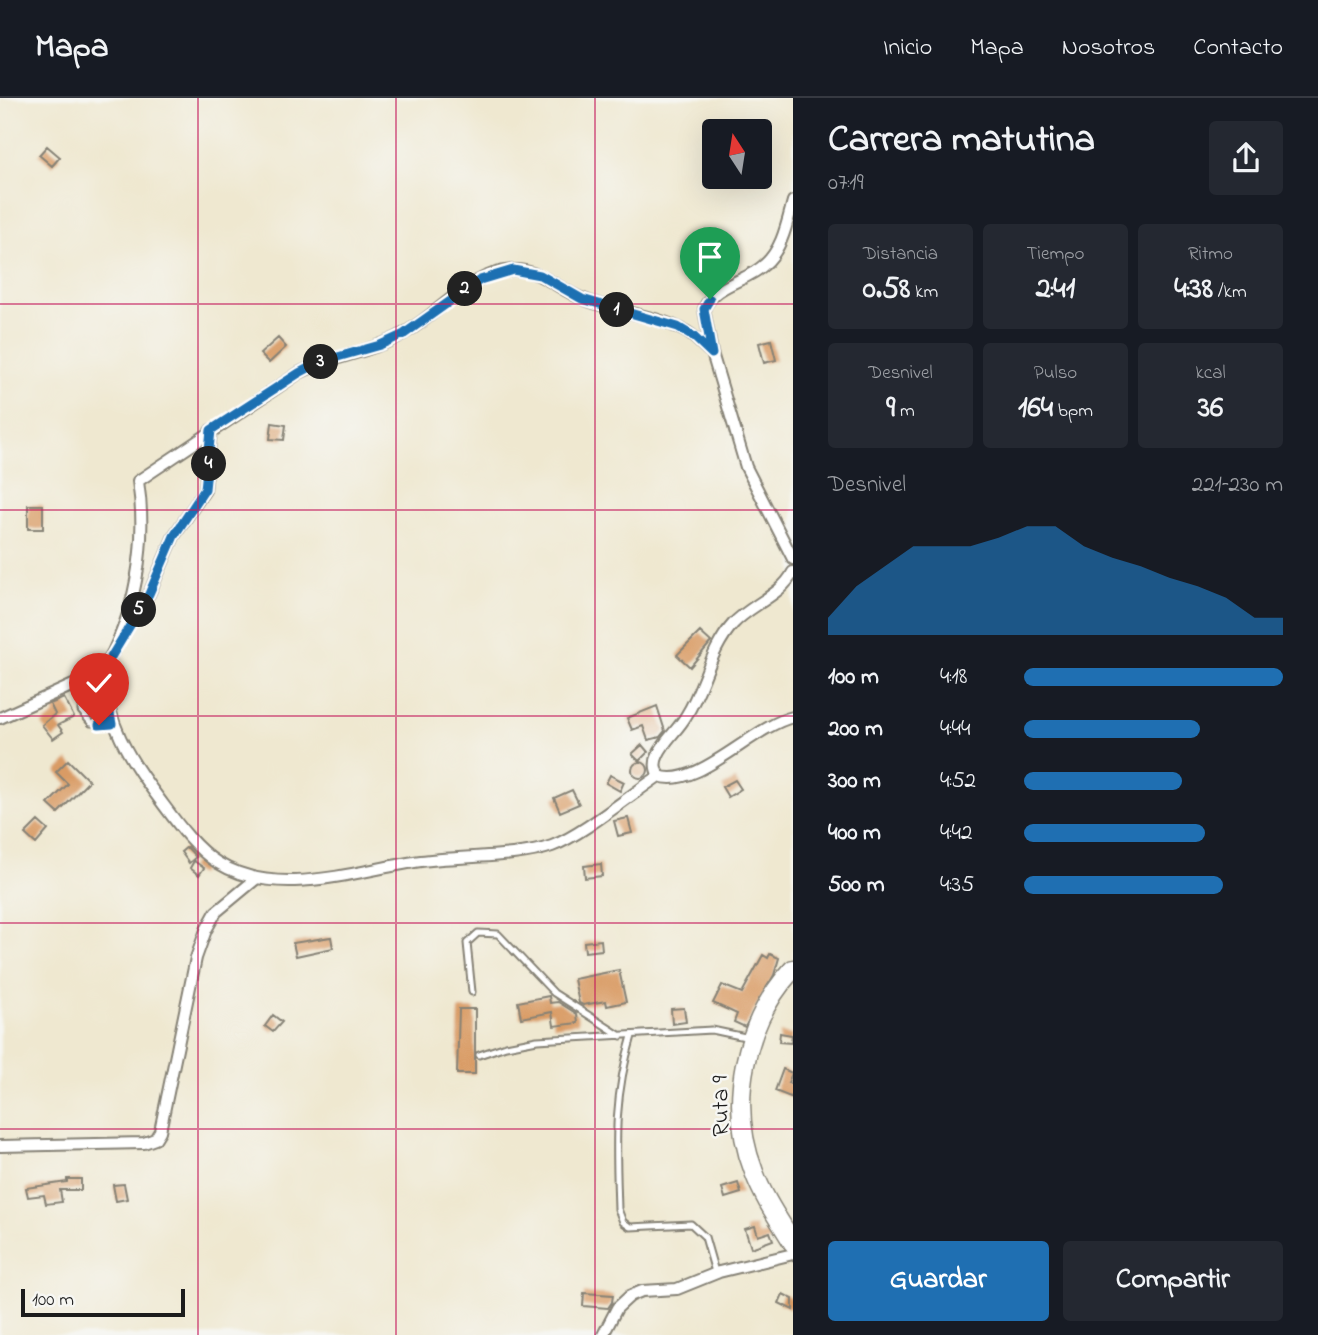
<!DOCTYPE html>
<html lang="es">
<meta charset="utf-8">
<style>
:root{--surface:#171b24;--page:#242831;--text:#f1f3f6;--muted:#9ea1a6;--line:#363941;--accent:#1f6fb2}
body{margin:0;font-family:"Indie Flower",sans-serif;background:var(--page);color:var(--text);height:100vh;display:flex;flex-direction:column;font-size:26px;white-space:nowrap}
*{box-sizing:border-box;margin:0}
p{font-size:23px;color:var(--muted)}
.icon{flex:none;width:38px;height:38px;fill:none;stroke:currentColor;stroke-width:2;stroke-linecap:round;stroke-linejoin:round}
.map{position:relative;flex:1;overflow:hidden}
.side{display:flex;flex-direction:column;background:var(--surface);width:525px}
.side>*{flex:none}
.needle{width:46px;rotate:348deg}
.fabs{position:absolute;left:702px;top:21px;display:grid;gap:14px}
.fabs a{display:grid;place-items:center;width:70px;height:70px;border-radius:7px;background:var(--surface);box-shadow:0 7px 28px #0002;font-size:35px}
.scale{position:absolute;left:21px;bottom:18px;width:164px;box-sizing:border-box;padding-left:7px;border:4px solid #1c1c1c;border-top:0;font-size:19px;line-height:24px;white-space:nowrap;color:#1c1c1c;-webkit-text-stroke:5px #f6f6f2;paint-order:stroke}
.pin{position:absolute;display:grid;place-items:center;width:60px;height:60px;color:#fff;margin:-72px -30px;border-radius:50% 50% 50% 0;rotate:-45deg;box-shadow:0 0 7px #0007}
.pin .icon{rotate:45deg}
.km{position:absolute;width:35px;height:35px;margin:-18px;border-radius:50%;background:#222;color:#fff;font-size:19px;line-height:35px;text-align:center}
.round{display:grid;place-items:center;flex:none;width:74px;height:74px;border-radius:7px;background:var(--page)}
.headline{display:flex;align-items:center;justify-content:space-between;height:119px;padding:0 35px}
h1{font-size:38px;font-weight:700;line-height:52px}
.metrics{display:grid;grid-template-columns:repeat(3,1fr);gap:10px;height:119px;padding:7px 35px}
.metrics div{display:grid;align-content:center;border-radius:7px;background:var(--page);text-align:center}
.metrics b{font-size:30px;font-weight:700}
.metrics small{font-size:19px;font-weight:400}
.metrics p{font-size:19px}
.chart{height:196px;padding:14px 35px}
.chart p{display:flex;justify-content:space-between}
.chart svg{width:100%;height:126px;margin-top:7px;fill:var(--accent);opacity:.7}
.button{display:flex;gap:14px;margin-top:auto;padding:14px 35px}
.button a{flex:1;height:80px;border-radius:7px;background:var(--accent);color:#fff;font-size:28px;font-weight:700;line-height:80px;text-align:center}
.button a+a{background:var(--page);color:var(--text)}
ul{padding:0 35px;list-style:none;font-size:23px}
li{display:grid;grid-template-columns:112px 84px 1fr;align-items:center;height:52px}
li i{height:18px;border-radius:9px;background:var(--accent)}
header{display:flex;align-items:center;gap:42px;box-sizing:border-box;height:98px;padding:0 35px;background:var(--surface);border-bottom:2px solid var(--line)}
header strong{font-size:33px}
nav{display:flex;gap:38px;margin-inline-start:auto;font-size:24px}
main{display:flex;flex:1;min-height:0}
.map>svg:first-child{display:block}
</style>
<header>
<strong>Mapa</strong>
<nav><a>Inicio</a><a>Mapa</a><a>Nosotros</a><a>Contacto</a></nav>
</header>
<main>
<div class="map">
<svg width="793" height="1237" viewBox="0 0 793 1237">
<rect width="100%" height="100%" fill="#f6f6f2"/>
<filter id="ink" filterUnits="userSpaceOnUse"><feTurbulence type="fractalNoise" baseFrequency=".0143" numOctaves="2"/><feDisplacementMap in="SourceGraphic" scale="14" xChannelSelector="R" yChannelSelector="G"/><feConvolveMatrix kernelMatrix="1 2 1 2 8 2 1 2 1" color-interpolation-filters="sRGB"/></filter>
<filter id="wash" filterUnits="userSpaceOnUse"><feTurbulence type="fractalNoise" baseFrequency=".00686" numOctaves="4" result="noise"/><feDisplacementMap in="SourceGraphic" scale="28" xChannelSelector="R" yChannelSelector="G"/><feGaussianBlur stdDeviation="1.57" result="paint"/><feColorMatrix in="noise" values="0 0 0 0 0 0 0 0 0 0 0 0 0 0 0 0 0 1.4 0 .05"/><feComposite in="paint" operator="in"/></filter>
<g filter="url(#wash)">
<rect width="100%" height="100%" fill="#efe8d0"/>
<g id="blocks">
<path fill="#d99b65" d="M47,48L60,59L52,68L39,57Z
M278,240L286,249L269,265L260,256Z
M771,242L776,262L764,265L759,245Z
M272,325L286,327L284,342L270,341Z
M28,407H43V431H28Z
M700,534L711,544L690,569L677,557Z
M64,600L74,619L58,627L63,634L53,641L42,627L55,616L50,606Z
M657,608L665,633L660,639L648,642L643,628L632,632L627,620Z
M642,647L648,654L639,663L632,656Z
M68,662L89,683L58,715L48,706L68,686L56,674Z
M632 672a8 8 0 1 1 16 0a8 8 0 1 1-16 0Z
M610,677L624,684L620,693L606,685Z
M735,682L741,691L728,699L722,689Z
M572,692L579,706L560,714L554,700Z
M628,720L632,735L618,738L614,723Z
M38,723L48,732L36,746L25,736Z
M187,749L196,759L189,765L181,754Z
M194,763L204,770L199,777L190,770Z
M601,766L602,778L585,780L584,768Z
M331,839L333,850L296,858L293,845Z
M601,842L602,852L585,854L584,844Z
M770,856L779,860L774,877L745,929L734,924L737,916L713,905L722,887L742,895L763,857L768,860Z
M619,872L626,904L607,908L606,903L583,907L579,905L574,881Z
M549,898L550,905L558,904L577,916L578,925L554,928L552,914L521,920L518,904Z
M684,910L686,924L672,926L671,911Z
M459,911H475V976H457Z
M273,917L282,924L273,934L265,928Z
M780,935L792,937L791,945L779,944Z
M783,971L792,975L788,985L793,986V1000L775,993Z
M67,1081H81V1092H60L62,1104L46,1106L44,1097L28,1099L26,1090L67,1084Z
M738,1085L741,1095L725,1100L722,1090Z
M124,1086L127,1101L116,1103L113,1087Z
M755,1128L758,1138L770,1134L773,1142L751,1150L745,1131Z
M584,1195L613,1197L612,1204L608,1210L583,1208Z
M783,1196L793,1201V1212L779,1205Z"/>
</g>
</g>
<g filter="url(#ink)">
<use href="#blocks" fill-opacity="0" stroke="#868276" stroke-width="2"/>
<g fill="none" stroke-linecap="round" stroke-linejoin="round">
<g stroke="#868276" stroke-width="9">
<path id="lane" d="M103,586L82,599L81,613L91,625L112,626
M472,894L467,845L478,835L498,836L554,895L621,938
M632,938C613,1001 616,1046 618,1111L623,1124L630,1129L691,1126L705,1139L715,1174
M479,957L506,948L537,942L712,932L750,940"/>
</g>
<g stroke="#868276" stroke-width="14">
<path id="street" d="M793,103C787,125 782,152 764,167C746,184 714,186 704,211L712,255L746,369L793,461
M793,474C782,497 750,507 733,526C709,553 705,588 686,618C678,632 664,643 658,657C654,665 655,671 659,678C697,692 753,628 793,619
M124,534L149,496L174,438L205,392L211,332
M102,574C109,626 126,657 157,698C175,722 193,749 218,765C278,802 357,772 421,763C458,758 519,760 552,748C582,737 630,697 659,678
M0,620L102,574C135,520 148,446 138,383L299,275C332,258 370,255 403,236C438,217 470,174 513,172C540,171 558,191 581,200C614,214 652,216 683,232C695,237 702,248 712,255
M0,1048L144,1045L155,1041L160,1033L196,860L206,832L216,814L257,780
M603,1237L617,1210L630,1198L642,1193L677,1191L719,1174L793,1156"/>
</g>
<g stroke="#868276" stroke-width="21">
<path id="primary" d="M793,871C744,924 727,1005 754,1074C763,1099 779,1122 793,1145"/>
</g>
<use href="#lane" stroke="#fff" stroke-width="5"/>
<use href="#street" stroke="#fff" stroke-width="10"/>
<use href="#primary" stroke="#fff" stroke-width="18"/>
</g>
</g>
<g fill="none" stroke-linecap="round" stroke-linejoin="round" filter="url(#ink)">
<g stroke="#fff" stroke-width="14">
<path id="route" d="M99,627L112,626L102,574L149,496L174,438L205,391L211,332L299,275L320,264L380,247L404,236L480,182L513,172L540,177L582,201L678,229L693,238L712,256L704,211L710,201"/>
</g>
<use href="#route" stroke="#1f6fb2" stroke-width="9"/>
</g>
<path fill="none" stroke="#c2185b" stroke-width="2" stroke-opacity="0.55" d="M198,0V1237M396,0V1237M595,0V1237M0,206H793M0,412H793M0,618H793M0,825H793M0,1031H793"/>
<g text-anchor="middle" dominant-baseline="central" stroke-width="5" stroke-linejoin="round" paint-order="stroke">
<g font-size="24" fill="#1c1c1c" stroke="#f6f6f2">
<text transform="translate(722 1008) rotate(-91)">Ruta 9</text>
</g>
</g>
</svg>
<div class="fabs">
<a><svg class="needle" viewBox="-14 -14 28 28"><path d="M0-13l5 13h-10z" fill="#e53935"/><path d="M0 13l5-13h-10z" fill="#9ea1a6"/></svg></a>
</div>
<div class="scale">100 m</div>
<div class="pin" style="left:710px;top:201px;background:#1e9e55"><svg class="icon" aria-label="arrive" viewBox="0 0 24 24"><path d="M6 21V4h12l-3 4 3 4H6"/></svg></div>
<div class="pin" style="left:99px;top:627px;background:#d93025"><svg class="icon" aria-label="check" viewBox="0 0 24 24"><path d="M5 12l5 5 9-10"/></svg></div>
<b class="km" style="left:617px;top:212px">1</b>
<b class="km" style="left:465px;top:191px">2</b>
<b class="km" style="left:321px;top:264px">3</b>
<b class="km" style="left:209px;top:366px">4</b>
<b class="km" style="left:139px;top:512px">5</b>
</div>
<section class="side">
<div class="headline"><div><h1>Carrera matutina</h1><p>07:19</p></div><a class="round"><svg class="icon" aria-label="share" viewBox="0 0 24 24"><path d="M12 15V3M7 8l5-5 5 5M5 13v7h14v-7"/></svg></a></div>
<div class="metrics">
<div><p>Distancia</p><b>0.58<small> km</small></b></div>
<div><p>Tiempo</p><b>2:41</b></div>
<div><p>Ritmo</p><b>4:38<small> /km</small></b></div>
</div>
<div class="metrics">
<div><p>Desnivel</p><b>9<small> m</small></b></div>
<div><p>Pulso</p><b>164<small> bpm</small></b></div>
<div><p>kcal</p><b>36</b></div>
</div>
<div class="chart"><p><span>Desnivel</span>221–230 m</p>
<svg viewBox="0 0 160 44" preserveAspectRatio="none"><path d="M0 44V38L10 27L20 20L30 13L40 13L50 13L60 10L70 6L80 6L90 13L100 17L110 20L120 24L130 27L140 31L150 38L160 38V44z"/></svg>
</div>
<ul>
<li><b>100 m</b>4:18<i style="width:100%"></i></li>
<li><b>200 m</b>4:44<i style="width:68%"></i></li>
<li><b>300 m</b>4:52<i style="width:61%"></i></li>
<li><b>400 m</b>4:42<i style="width:70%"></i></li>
<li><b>500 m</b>4:35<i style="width:77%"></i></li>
</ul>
<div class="button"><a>Guardar</a><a>Compartir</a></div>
</section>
</main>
